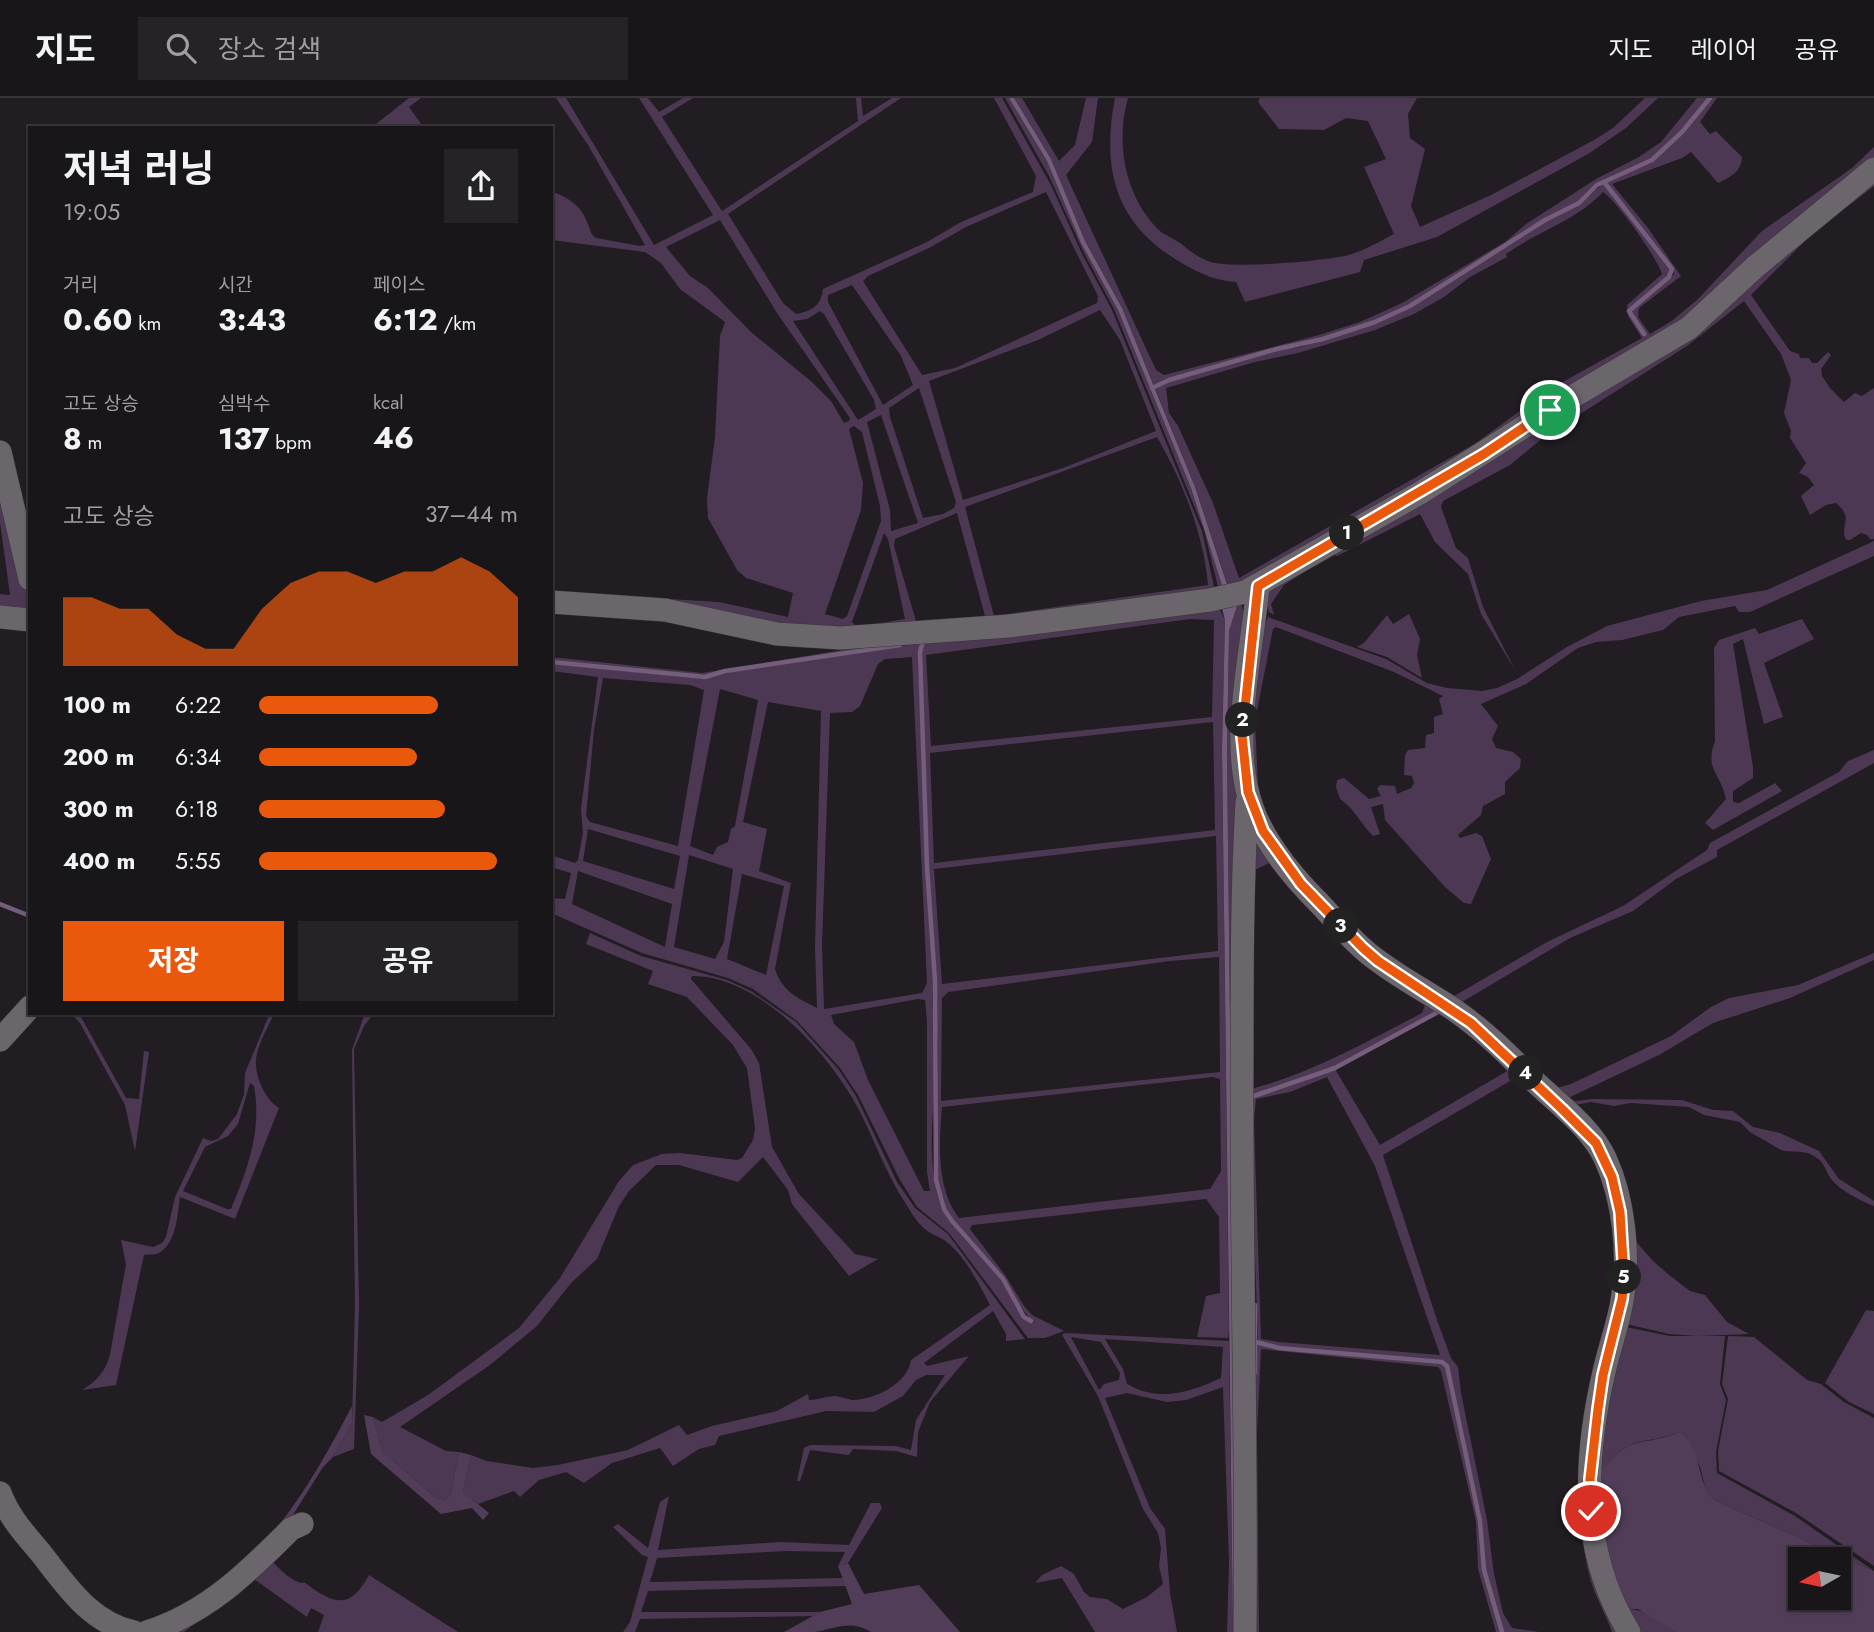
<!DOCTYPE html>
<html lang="ko">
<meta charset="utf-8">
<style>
:root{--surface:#19161a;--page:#262327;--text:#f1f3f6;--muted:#9f9fa2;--line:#373539;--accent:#ea580c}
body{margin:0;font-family:Jost,"Noto Sans KR",sans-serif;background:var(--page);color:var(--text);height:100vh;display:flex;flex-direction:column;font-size:26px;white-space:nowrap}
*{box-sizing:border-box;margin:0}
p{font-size:23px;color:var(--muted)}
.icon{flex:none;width:38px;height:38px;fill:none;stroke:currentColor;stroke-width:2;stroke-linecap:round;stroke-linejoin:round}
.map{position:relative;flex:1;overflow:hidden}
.sheet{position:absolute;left:28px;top:28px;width:525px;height:889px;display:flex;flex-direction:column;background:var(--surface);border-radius:0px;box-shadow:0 2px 5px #0004,0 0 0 2px var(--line)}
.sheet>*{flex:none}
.needle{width:46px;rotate:261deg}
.fabs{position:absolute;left:1788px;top:1449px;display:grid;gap:14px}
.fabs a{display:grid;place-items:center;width:63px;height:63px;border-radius:0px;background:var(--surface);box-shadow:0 2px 5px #0004,0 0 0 2px var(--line);font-size:35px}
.pin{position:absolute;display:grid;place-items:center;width:60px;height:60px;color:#fff;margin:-30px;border:4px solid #fff;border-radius:50%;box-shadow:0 2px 7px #0007}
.km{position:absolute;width:35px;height:35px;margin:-18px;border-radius:50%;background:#222;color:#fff;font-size:19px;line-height:35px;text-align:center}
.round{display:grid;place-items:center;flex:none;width:74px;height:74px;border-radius:0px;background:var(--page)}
.head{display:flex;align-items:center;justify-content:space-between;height:119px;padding:0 35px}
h1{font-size:38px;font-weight:700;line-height:52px}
.figures{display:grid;grid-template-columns:repeat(3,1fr);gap:10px;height:119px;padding:7px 35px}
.figures div{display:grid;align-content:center}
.figures b{font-size:30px;font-weight:700}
.figures small{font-size:19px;font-weight:400}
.figures p{font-size:19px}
.chart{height:196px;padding:14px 35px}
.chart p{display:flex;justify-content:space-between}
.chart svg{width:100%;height:126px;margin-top:7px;fill:var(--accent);opacity:.7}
.primary-button{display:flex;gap:14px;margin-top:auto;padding:14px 35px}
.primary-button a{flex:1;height:80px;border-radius:0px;background:var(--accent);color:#fff;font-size:28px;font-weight:700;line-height:80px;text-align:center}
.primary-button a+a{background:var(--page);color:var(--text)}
ul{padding:0 35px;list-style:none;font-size:23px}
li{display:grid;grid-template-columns:112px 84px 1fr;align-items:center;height:52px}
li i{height:18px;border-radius:9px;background:var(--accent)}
header{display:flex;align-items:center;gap:42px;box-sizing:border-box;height:98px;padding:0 35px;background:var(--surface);border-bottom:2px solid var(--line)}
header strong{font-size:33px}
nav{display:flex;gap:38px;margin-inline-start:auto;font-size:24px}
.search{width:490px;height:63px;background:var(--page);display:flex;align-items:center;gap:18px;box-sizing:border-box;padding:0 24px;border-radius:0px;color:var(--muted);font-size:26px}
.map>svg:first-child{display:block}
</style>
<header>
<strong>지도</strong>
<div class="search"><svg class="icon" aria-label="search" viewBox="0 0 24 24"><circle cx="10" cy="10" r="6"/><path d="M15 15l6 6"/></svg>장소 검색</div>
<nav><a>지도</a><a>레이어</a><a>공유</a></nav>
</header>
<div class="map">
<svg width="1874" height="1534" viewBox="0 0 1874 1534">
<rect width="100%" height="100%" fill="#211d22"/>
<path fill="#4d3853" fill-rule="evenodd" d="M409,0H421L409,9L424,30H371Z
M556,0H566L654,147L713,117L639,0H648L659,14L683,0H693L662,19L722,113L858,23L856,0H861L863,18L892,0H901L728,116L783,205L796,216C812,213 821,208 823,191L927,144L961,124L1033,94L1036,78L994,0H1002L1052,89L1082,156L1112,212L1202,433L1214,489L1212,496L843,534L551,494L719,504L788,519L793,495L746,480L737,472L708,420L707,400L715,339L720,238L725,224L680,191L661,165L645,154L551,142V93C569,100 581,107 588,126C591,133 590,136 596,140L640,148L645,147L588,47ZM1046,94L1098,198L1097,205L955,270L922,277L863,183L868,178L929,150L966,129ZM720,122L777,215L850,320L849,323L844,325L831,303L812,284L751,234L708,190L690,178L666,149ZM852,187L901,258L913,287L883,307L828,204V197ZM1100,212L1120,242L1156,333L1063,370L963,402L929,283L1038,242ZM820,213L824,216L874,302L876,311L858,322L793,223L807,221ZM919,290L956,404L954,410L943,416L923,420L890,319L889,310ZM881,317L918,425L891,433L890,412L867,324ZM854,328L862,334L880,408L881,423L847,518L843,521L825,516L861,412L863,385L849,331ZM1157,339C1182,382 1204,437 1208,487L994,518L965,409ZM957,415L985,518L916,523L894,448L895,441ZM884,435L888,441L905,521L857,529L852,524Z
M1005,0H1009L1047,63L1081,145L1118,212L1191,390L1222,486L1227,485L1195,389L1155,290L1170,283L1277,252L1300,249L1376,225L1411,209L1546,123L1579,106L1604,85L1671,171L1668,179L1628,212L1646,238L1630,213L1670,180L1674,176L1673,170L1606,84L1653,63L1682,35L1711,0H1717L1700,24L1710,36L1716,33L1742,59C1741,74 1731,79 1718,85L1691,54L1682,60L1612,86L1648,130L1681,178L1639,210L1638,219L1650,236L1673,222L1698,201L1762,133L1852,70L1874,49V59L1686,222L1496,339L1247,483L1219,493L1204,432L1114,211L1084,155L1049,78ZM1603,94C1616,102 1658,161 1662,176L1627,207L1628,218L1642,240L1550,291L1476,345L1239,480L1213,405L1178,328L1169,315L1166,290L1255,264L1298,255L1375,232L1414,216L1444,199L1470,179L1507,159L1506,156C1538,133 1576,123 1603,94Z
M1014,0H1022L1059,63L1075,47L1086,0H1098L1092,44L1066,77L1156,272L1164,277L1319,237L1360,224L1402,205L1505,144L1526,126L1596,81L1639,59L1661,44L1697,0H1708L1681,33L1651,61L1597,86L1578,104L1544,121L1410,207L1375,223L1323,240L1277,250L1154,288L1122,210L1085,143L1051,61Z
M1115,0H1128C1115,45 1125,101 1161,134C1167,138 1174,141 1180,145C1190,153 1198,160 1211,164C1235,171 1319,163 1345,158C1361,154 1379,144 1394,136L1364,69L1386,61L1368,23L1346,20L1324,32L1279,31L1258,4L1260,0H1417L1408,16L1410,40L1425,51L1411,108L1420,129L1491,97L1594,42L1613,30L1645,0H1658L1626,30L1588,56L1437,139L1364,162L1360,174L1245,204L1236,184C1211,182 1194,173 1172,159C1113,121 1102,66 1115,0Z
M1874,78V88L1811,137L1751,197L1790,253L1799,256L1800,260H1809L1812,265H1817L1828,254L1831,257L1821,271L1822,278L1830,290L1844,304L1855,295L1862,298L1874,290V441H1870L1867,437L1861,435L1850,442H1846C1839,426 1855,421 1836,405L1826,407L1810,417L1801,398L1814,387L1808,379L1799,375L1806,365L1790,340L1791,333L1784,315L1791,282L1781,256L1744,203L1687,248L1544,339L1510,367L1443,403L1441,409L1456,450L1468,460L1483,509L1515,572L1481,516L1468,476L1435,444L1420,416L1337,458L1333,456L1284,487L1271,506L1274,517L1269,514L1266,503L1269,493L1570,308Z
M0,382L18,449L30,513L0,512V496L10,497L0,424Z
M1874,443V458L1750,514H1739L1735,508L1679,519L1663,532L1622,542L1596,544L1578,550L1526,586L1481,606L1498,628L1492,641L1496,650L1513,654L1521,661L1520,670L1505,684V696L1483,708L1481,717L1458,737L1460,740L1476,735L1482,738L1491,761L1471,806L1464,805L1445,789L1385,722L1383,706L1371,709L1380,736L1373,738C1361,726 1354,710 1340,701L1336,689L1337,682L1344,680L1369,701L1381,698L1377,691L1380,687L1395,688L1397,696L1411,690L1414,685L1412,678L1404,677L1405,657L1408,652L1425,650L1426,637L1434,635V619L1443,616L1439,601L1443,598L1394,574L1276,529L1273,531L1255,623L1258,688L1248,645L1264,529L1268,519L1386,561L1427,585L1447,590L1482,593L1497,590L1517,581L1567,549L1607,528L1701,503L1767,492Z
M1228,503L1241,505L1247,526L1237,622L1241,693L1236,977L1241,1534H1237L1227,658L1229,533L1237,508L1224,507L1114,522L923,542L725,572L705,578L551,563V559L702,575L849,551L848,548L759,541L669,521L551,512V509L661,517L801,545L854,547L1113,521Z
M1207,512H1220L1225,522L1222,652L1229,1234L1228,1240L1197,1239L1206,1198L1220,1195L1219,1119L1206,1101L972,1127L970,1131L1005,1177L1024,1208L1032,1217L1064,1233L1045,1240H1028L949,1135L917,1109L900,1082L858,997L840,970L797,923L753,891L728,880L642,855L551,815V800L565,801L571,775L551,769V757L575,765L578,762L583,735L581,711L598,579L551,573V566L705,581L725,574L922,545L918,554L926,769L934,881C930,906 936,931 936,956C936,1002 923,1068 943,1110C957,1139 985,1159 1003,1185C1013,1198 1018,1222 1035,1225C1019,1212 1013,1191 999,1175C981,1154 957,1135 945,1109C925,1067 938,1001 938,956C938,931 933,906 937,882L928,769L921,555L924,544ZM1190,521L1214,522L1212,619L931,648L926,557ZM912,559L927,885L922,895L824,911L822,848L830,615L852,614L860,608L878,566L885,561ZM603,580L690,587L704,592L678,748L590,724L586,718L594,632ZM720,591L758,602L735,728L731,731L728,744L717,749L713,757L690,748ZM768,604L821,613L815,849L817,910C797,900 782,893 775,871L791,785L759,773L767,731L743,724ZM1213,624L1215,732L934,765L930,655ZM588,731L680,758L674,791L583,763ZM1216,738L1218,853L942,886L934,771ZM689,757L733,771L724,844L715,861L674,849ZM578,773L672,806L665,849L572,806ZM742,776L784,788L766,877L727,861ZM1219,859L1220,974L941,1003L942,900L948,894L1170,863ZM918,901L925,902L927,923V1074L930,1093H924L868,982L854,944L834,926L831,917ZM1213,979L1220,981L1221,1073L1210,1091L959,1120C936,1090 939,1045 942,1009Z
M1409,516L1420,541L1417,557L1422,580L1387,559L1357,549L1364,545L1387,517L1393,526Z
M1802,521L1814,541L1764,565L1783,619L1764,626L1743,541L1733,546L1753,669V680L1733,693V704L1739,705L1775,685L1782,693L1713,732L1705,725L1726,701C1721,675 1704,672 1715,643L1714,550L1719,542L1755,530L1759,536Z
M1874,652V665L1717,752V759L1676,781L1633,813L1570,840L1462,904L1449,901L1547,844L1623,808L1707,752L1710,745L1839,674L1848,663Z
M1254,730L1295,787L1365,858L1392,879L1457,917L1476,932C1504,957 1530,983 1557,1009C1571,1024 1590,1038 1599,1057C1617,1093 1625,1175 1616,1214C1611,1240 1601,1265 1596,1292C1579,1377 1578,1458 1623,1534H1612C1606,1516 1595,1499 1590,1480C1581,1448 1580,1412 1581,1379C1582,1340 1586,1300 1595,1262C1600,1244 1609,1225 1612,1206C1620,1158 1610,1080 1582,1041L1517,979L1383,1057L1437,1222L1451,1260L1458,1269L1461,1295L1487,1422L1494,1476L1503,1515L1512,1530L1539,1534H1503L1485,1472L1482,1422L1448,1267L1442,1263L1279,1249L1258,1243L1250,1023L1253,999L1335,971L1380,1047L1509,972L1440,911L1334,969L1250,997L1248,1023L1255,1244L1252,1338L1254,1534H1250L1248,1370L1252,1243L1245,1026L1246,804L1250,733ZM1271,764L1298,797L1364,866L1425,907L1422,915C1366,944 1312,975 1251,991L1252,811L1255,772ZM1327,979L1375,1068L1440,1257L1279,1244L1261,1241L1254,1022L1256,1001L1290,994Z
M590,835L641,858L727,882L751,893L796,924L839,972L856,998L897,1084L915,1110L948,1136L1025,1241L1006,1243V1236L993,1213L924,1265L927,1268L969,1258L930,1304L918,1334L917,1359L896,1353L853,1351L849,1357L810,1352L800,1383H797L804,1350L810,1347L896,1348L911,1352L916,1322L945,1277H926L916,1282L903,1298L874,1314L826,1313L719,1338L715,1347L699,1351L673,1368L660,1350L612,1365L584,1385L566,1374L539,1382L520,1399L514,1393L478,1406L463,1394L471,1357L487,1363L533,1370L558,1367L628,1352L679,1327L687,1337L712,1328L777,1313L808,1296L809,1302C818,1302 827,1298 836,1298C841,1299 847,1301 852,1302C875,1302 908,1285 911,1262L990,1207C979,1186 966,1160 948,1145C943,1140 935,1138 929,1134C919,1128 912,1116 906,1106C886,1076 874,1041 858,1010C829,956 759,877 692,878L691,881L751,951L759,965L772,1049L799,1096L855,1156L878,1161L849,1178L792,1106L788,1092L763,1059L738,1084L679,1067H656L629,1093L619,1108L597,1161L571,1185L537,1228L490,1267L400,1329L446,1353L459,1354L451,1395L446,1402L436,1400L382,1353L373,1319L382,1324L428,1297L519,1230L560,1180L619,1083L633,1067L662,1056L680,1055L737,1062L742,1060L753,1042L755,1030L747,970L733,947L687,899L648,886L653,873L586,846Z
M1874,855V862L1790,900L1713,925L1659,957L1566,1001L1576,1003L1593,1001L1682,1002L1713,1012L1733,1013L1753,1029L1780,1035L1819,1053L1839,1081L1874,1103V1108C1861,1103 1841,1093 1832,1082C1826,1075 1825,1065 1817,1060C1804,1050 1794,1056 1781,1052L1750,1034L1740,1024L1704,1017L1689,1009L1631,1005L1614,1008L1591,1004L1575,1007L1550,992L1571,986L1671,938L1711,909L1729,900L1798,887Z
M70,915H78L81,919L126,1000L139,1001L144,953L149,954L135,1053L125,1007L80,925Z
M270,915H275C268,928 257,948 256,962C255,979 265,1001 279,1010L235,1121L180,1099C177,1118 177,1146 157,1156L144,1157L116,1287L82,1292C97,1283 105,1274 110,1257L126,1166L121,1142L153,1149L162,1145L166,1139L175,1099L203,1040L211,1043L218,1041L237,1016L244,996L245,975ZM250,985L254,988C262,1032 248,1070 231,1111H227L183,1093L205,1049L228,1038L238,1026Z
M365,915H374L364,928L354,951L359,1209L354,1351L333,1359L352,1325L355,1208L352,952Z
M1632,1139L1653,1163L1668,1176L1690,1193L1705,1197L1727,1224L1749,1236L1697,1238L1669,1236L1622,1225Z
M1866,1212L1874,1213V1316L1849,1304L1825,1285Z
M1621,1228L1670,1238H1725L1720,1286L1726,1302L1716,1354L1717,1375L1795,1418L1874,1473L1716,1403C1704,1393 1704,1383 1700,1369C1696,1357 1686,1345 1679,1334C1642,1349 1634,1334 1605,1369L1598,1370Z
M1065,1235L1229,1243L1233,1534H1227L1229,1464L1223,1289L1186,1302L1167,1304L1127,1295L1105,1300L1150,1410L1165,1431L1170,1495L1177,1534H1095L1062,1480L1035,1485L1042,1477L1061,1468L1074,1476L1084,1494L1090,1499L1107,1501L1123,1511L1147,1499L1163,1486L1159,1468L1161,1450L1158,1435L1143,1411L1098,1298L1062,1237ZM1071,1239L1101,1244L1120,1275L1119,1282L1104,1286L1099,1292ZM1105,1241L1223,1249L1221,1280C1190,1294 1160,1305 1127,1286L1123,1271Z
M1728,1238L1754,1239L1807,1282L1821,1286L1844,1304L1874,1320V1468L1796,1415L1719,1373L1718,1353L1728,1301L1722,1286Z
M1257,1246L1279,1251L1441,1265L1446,1268L1479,1423L1483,1473L1501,1534H1496L1478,1471L1476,1423L1441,1273L1438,1269L1261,1251L1257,1336L1259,1534H1256L1254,1338Z
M669,1398L658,1452L781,1444L849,1447L871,1405H880L882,1410L848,1465L838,1468L845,1454L786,1453L657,1460L650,1484L843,1480L846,1488L648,1493L641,1514H820L813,1518L640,1521L635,1534H623L630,1524L648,1459L642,1457L613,1429L618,1426L648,1450L660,1404Z
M268,1459C276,1467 287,1480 298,1484C307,1487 300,1481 308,1487C336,1508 351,1510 369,1477L458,1534H318L324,1517L311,1510L307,1519L254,1481L184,1534H157Z
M1631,1511L1645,1514L1676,1534H1635L1624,1518Z"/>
<path fill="#523d59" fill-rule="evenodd" d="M352,1308V1325L333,1359L323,1369L291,1420L269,1439C303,1399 328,1354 352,1308Z
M364,1317L373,1319L382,1353L436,1400L446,1402L451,1395L459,1354L471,1357L463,1394L489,1415L483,1422L472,1410L441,1416L371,1356Z
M1679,1334C1706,1354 1693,1383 1716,1403L1874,1473V1534H1676L1638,1511H1631L1624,1518L1607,1482L1598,1370L1605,1369C1634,1334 1642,1350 1679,1334ZM1801,1461H1839V1500H1801Z
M848,1465L864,1496L919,1487L960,1534H871C849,1521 836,1531 814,1534C805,1534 794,1534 784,1534L820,1514L852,1506L838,1468Z"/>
<path fill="#745e7b" d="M1009,0H1014L1051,61L1085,143L1122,210L1195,389L1227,486L1225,488L1222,487L1191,390L1118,212L1081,145L1047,63Z
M1234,507L1237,508L1229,533L1227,658L1237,1534H1233L1222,652L1225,522L1222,511Z"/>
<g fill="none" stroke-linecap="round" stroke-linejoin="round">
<path stroke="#745e7b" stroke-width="4.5" d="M1604,84L1672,171L1669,179L1629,213L1644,236
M1152,290L1169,282L1277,251L1323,241L1375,224L1410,208L1545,122L1579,105L1597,87L1652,62L1682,34L1710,0
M923,543L920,554L927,769L935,882L936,1082L944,1111L952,1123L1003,1181L1024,1219L1031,1223
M551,564L705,579L725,573L900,547
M0,806L30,818
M1251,999L1335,970L1440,913
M1255,1207V1275
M1256,1244L1279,1250L1442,1264L1447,1268L1480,1423L1484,1472L1502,1534"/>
<g stroke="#39373a" stroke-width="24">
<path id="minor" d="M0,354L30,481
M1258,488C1252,557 1228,646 1253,712C1266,747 1293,779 1320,806C1339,826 1357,849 1381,865C1404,882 1429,895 1453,911C1479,929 1504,952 1526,975C1551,1001 1589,1026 1605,1060C1624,1101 1630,1158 1622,1203C1618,1227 1609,1251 1604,1274C1583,1364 1580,1454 1629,1534
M551,504L665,512L777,536L840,540L1009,528L1210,502L1245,494L1420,395L1550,312L1689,230L1755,169L1874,71
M0,519L30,522
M0,942L30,909
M0,1395C9,1419 24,1435 40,1454C66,1487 90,1525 134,1534
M147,1534C207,1515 248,1474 291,1431L302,1426
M1245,1534C1247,1342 1241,1150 1242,958C1242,873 1242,789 1247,704"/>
</g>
<use href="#minor" stroke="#6a666c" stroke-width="23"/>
</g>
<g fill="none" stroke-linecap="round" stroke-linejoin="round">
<g stroke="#fff" stroke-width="14">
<path id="route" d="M1550,312L1484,356L1258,488L1242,638L1248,694L1263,733L1301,786L1363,850L1378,863L1471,925L1562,1011L1596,1045L1612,1079L1620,1114L1624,1180L1622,1201L1603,1277L1598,1311L1590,1381L1591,1413"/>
</g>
<use href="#route" stroke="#ea580c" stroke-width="9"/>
</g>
</svg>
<div class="fabs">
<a><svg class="needle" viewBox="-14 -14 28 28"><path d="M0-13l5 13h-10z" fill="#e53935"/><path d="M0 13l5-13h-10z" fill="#9f9fa2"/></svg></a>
</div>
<div class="pin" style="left:1550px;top:312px;background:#1e9e55"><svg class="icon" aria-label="arrive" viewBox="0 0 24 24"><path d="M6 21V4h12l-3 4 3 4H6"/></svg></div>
<div class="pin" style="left:1591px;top:1413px;background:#d93025"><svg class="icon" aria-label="check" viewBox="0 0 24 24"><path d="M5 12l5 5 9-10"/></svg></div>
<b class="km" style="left:1347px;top:435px">1</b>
<b class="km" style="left:1243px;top:622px">2</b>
<b class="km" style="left:1341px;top:828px">3</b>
<b class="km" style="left:1526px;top:975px">4</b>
<b class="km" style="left:1624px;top:1179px">5</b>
<section class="sheet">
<div class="head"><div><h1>저녁 러닝</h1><p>19:05</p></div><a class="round"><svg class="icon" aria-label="share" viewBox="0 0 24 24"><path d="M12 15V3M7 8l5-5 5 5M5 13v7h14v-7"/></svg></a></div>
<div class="figures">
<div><p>거리</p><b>0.60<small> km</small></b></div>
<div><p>시간</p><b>3:43</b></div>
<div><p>페이스</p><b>6:12<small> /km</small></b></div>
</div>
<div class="figures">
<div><p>고도 상승</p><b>8<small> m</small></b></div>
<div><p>심박수</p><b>137<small> bpm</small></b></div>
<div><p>kcal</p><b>46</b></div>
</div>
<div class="chart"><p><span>고도 상승</span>37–44 m</p>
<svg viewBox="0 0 160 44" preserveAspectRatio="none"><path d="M0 44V20L10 20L20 24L30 24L40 33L50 38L60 38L70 24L80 15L90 11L100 11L110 15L120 11L130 11L140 6L150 11L160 20V44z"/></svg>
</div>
<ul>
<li><b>100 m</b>6:22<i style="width:69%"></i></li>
<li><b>200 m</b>6:34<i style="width:61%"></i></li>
<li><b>300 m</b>6:18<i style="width:72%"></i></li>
<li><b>400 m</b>5:55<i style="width:92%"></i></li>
</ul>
<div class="primary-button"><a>저장</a><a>공유</a></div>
</section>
</div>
